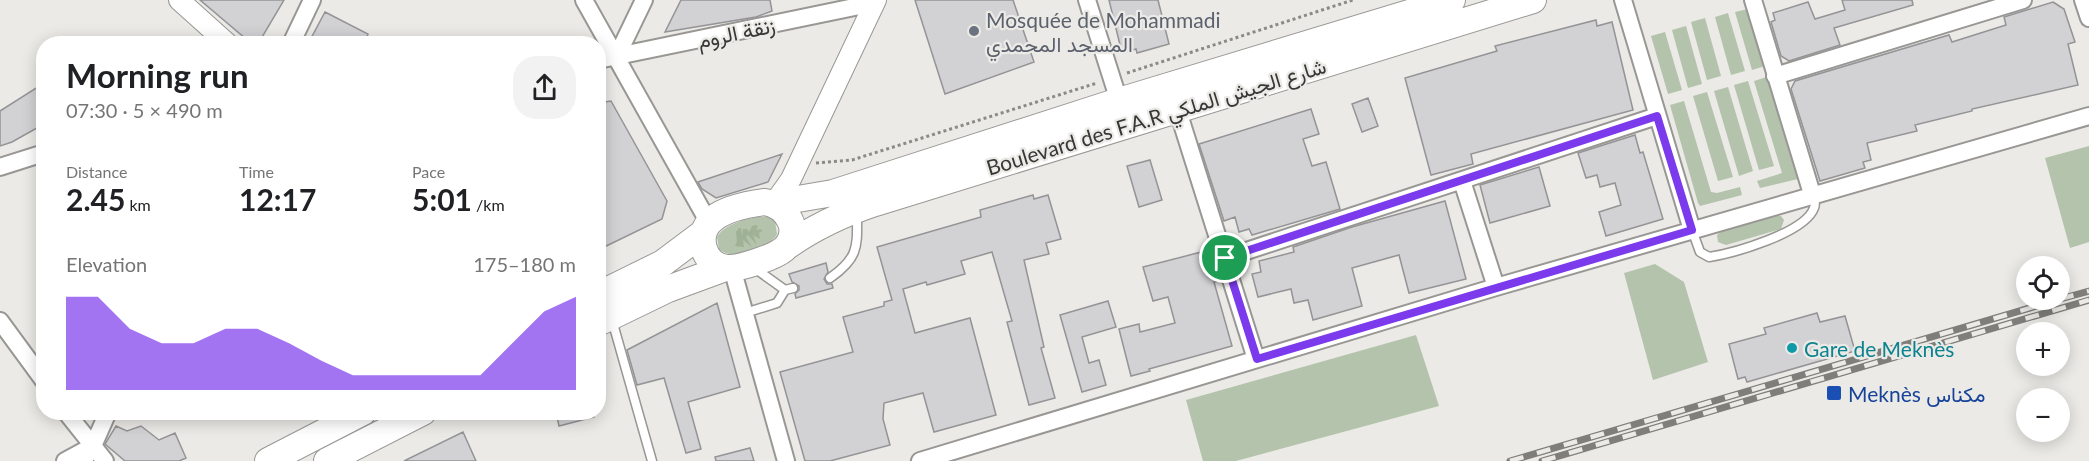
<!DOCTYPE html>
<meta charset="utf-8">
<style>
:root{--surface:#fff;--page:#f2f2f2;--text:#202124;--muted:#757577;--accent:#7c3aed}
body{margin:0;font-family:Lato,Vazirmatn,sans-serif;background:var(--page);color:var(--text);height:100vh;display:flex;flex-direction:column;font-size:22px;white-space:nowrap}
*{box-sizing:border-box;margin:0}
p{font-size:20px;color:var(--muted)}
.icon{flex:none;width:33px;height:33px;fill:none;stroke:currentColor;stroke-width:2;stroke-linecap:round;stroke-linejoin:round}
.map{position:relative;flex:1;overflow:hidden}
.panel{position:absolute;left:36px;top:36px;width:570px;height:384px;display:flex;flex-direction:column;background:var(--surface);border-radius:24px;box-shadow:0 3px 15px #0003}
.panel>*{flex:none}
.tools{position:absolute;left:2016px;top:256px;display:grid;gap:12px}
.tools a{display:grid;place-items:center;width:54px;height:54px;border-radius:50%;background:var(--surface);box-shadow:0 3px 15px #0003;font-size:30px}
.pin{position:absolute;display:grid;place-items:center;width:51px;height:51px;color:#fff;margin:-26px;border:3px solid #fff;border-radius:50%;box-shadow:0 2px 6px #0007}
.round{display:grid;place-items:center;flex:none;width:63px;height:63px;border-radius:24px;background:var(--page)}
.headline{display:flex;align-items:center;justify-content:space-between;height:102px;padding:0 30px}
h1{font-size:33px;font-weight:700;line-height:45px}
.metrics{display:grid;grid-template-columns:repeat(3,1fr);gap:9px;height:102px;padding:6px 30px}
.metrics div{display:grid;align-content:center}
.metrics b{font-size:30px;font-weight:700}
.metrics small{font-size:16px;font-weight:400}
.metrics p{font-size:16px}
.chart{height:168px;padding:12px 30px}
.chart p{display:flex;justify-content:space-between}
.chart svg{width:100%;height:108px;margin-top:6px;fill:var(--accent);opacity:.7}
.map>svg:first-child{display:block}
</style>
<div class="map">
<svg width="2089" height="461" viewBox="0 0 2089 461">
<rect width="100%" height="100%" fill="#ebeae6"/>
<path fill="#b4c3ab" d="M1748,9L1765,66L1752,70L1735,12Z
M1728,13L1745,71L1731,75L1715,17Z
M1705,18L1721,76L1707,80L1691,22Z
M1686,26L1702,84L1688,88L1672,30Z
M1665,32L1682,90L1668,94L1651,36Z
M1770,76L1802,178L1760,188L1757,181L1782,173L1754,81Z
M1748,81L1774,166L1759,170L1734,85Z
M1728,87L1753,171L1739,176L1714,91Z
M1707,92L1733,177L1718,181L1693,96Z
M1684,101L1711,192L1717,193L1740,187L1742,195L1700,206L1698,203L1670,105Z
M2089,146V242L2070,248L2045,158Z
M1774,215L1781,216L1784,220L1781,229L1726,245L1718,242L1717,235L1722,231Z
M757,217H768L775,221L777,234C769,250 733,262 719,249L717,237C725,224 743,220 757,217Z
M1655,264L1684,282L1708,362L1653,380L1624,273Z
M1416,335L1439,406L1236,461H1203L1186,400Z"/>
<path fill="#a0b296" d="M756,225L758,226L756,230L761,229L762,231L759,233L760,239L753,235L757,245L748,235L746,237L752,247L743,240L744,247L735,246L737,241L736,232L739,228H741L742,236L743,229H747L749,232L752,226Z"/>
<path fill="#d2d2d5" stroke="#949497" stroke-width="1.5" d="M200,0H284L258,44H252Z
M681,0H770L772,11L756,17L665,32Z
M915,0H1013L1034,62L945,94Z
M1109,0H1158L1169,44L1137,53L1136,49L1122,53Z
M1842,0H1912L1913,5L1834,28L1840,45L1789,61L1781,56L1771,22L1775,20L1773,13L1808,2L1815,19L1845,10Z
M2053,2L2064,9L2075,42L2068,44L2078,85L1972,109V111L1915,125L1917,131L1867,143L1871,160L1863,162L1865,168L1820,181L1791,89L1795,81L1949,35L1952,42L2006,25L2004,17Z
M325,12L368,34L364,44H308Z
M1596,20L1597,26L1612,22L1633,110L1471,154L1473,164L1431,175L1405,78L1497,51L1495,46Z
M44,83V124L12,142L0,146V111Z
M1368,98L1378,126L1362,132L1352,104Z
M611,101L667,201L662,219L598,250V103Z
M1311,109L1319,134L1303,139L1312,166L1326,162L1340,209L1252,235L1249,229L1239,232L1235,217L1224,221L1199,144Z
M1635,135L1640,153L1643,152L1663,219L1606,236L1599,212L1621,205L1615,183L1600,187L1597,175L1586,178L1578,153Z
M782,154L768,182L716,198L702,189L698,182Z
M1150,160L1162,200L1139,207L1127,166Z
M1539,167L1550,206L1490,223L1480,185Z
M1033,195L1034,199L1048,195L1061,239L1046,243L1049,254L1024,260L1044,347L1041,348L1055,398L1029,405L1007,322L1012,321L992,252L961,261L965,274L927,285L926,282L903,289L915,333L970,318L996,415L934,432L923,393L884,403L883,419L890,445L830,461H805L780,372L853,352L843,317L884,306V302L892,300L877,247L981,217L980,210Z
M1445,201L1466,279L1409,293L1399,255L1352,268L1362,306L1313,320L1308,300L1294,303L1291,289L1258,297L1252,274L1261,272L1259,261L1294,252L1293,247L1352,227Z
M1209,250L1218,281L1214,282L1232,346L1149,369L1150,371L1131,376L1119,329L1139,324L1140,332L1175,323L1168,297L1153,301L1143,267Z
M826,263L828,272L824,279L827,284H832L833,288L796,298L795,294L799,290V286L792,282L789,274Z
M1108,301L1116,327L1082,337L1089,363L1099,360L1106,385L1082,392L1060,315Z
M717,303L740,387L688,402L701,449L686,453L664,378L637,385L627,350Z
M1817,313L1820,322L1845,316L1855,351L1747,382L1745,377L1738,379L1729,344L1766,334L1764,328Z
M556,412H593L594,417L559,426Z
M116,426L127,431L141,426L159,440L175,433L186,458L179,461H125L105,444Z
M463,432L476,461H404Z
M750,448L754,461H716L715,457Z"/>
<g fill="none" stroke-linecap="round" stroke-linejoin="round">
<g stroke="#999794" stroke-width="11">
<path id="service" d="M1692,230L1700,252L1709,257C1734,253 1805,233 1814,208C1816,203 1814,199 1812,194
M753,267L785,290L793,288
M830,278C860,257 857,246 857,212
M745,313L777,303L785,290
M612,320L652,461"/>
</g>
<g stroke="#999794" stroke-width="20">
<path id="minor" d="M584,0L709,223
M1087,0L1119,101
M1623,0L1692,230
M1753,0L1812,194
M2083,0L2089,18
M291,44L312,0
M617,56L644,0
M598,60L874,3
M1775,76L2023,0
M1177,108L1256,359
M0,167L44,153
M1462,181L1496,287
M1225,258L1657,116
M732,268L786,461
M0,321L44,381
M66,412L105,461
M65,461L89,448
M83,461L93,446L108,412
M920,461L1496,287L2089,116"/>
</g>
<g stroke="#999794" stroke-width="22">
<path id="tertiary" d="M179,0L228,44
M774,203L791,179L876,0"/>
</g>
<g stroke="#999794" stroke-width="28">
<path id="primary" d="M765,202C787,206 803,231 784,249C775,257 739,269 727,268C703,266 694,234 713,219C725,209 750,204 765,202Z
M774,203L833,193L1119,101L1452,0
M786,247C814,227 842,214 875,203L1533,0
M598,295L663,263L703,233
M598,323L668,289L725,268
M268,461L363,412
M327,461L423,412"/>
</g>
<path stroke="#8a8a87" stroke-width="3" stroke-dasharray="3 3" stroke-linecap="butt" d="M1127,73L1353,0
M816,163L852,160L1097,83"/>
<use href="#service" stroke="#fff" stroke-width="8"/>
<use href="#minor" stroke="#fff" stroke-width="16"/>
<use href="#tertiary" stroke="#fff" stroke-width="20"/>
<use href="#primary" stroke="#fff" stroke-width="26"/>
<g stroke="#7f7e7b" stroke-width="7">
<path id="rail" d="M2060,299L2089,291
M1510,461L2057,300
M1542,461L2089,300"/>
</g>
<use href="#rail" stroke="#ebeae6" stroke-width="4.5" stroke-dasharray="14" stroke-linecap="butt"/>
</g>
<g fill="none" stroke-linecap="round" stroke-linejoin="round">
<g stroke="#fff" stroke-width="12">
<path id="route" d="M1657,116L1692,230L1257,359L1225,258Z"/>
</g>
<use href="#route" stroke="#7c3aed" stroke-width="8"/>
</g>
<circle fill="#6b7280" stroke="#ebeae6" stroke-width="2" cx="974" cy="31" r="6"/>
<circle fill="#0f9aa8" stroke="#ebeae6" stroke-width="2" cx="1792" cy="348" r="6"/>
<rect fill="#1a4fb4" stroke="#ebeae6" stroke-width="2" x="1826" y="385" width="16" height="16" rx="3"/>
<g text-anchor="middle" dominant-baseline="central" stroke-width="4.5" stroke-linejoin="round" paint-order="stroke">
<g font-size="21" fill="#5b616d" stroke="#ebeae6" text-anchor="start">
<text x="986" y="19">Mosquée de Mohammadi<tspan x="986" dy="24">المسجد المحمدي</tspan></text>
</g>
<g font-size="21" fill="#373735" stroke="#ebeae6">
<text transform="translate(736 32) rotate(-12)">زنقة الروم</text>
<text transform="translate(1156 116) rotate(-17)">Boulevard des F.A.R شارع الجيش الملكي</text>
</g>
<g font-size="21" fill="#0d838f" stroke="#ebeae6" text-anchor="start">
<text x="1804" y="348">Gare de Meknès</text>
</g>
<g font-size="21" fill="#164399" stroke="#ebeae6" text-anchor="start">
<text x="1848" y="393">Meknès مكناس</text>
</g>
</g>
</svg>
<div class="tools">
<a><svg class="icon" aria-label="locate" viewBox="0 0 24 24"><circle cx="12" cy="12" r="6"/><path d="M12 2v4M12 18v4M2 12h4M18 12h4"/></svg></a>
<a>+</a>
<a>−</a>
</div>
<div class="pin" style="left:1225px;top:258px;background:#1e9e55"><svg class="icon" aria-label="arrive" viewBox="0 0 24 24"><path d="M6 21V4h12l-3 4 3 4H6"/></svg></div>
<section class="panel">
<div class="headline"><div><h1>Morning run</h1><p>07:30 · 5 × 490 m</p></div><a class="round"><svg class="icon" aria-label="share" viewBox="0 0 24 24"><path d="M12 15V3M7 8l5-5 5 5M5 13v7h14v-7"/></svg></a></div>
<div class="metrics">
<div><p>Distance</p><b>2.45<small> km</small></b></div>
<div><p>Time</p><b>12:17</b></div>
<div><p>Pace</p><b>5:01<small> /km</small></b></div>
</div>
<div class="chart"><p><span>Elevation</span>175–180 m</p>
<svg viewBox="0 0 160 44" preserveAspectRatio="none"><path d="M0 44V6L10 6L20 19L30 25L40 25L50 19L60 19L70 25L80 32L90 38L100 38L110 38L120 38L130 38L140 25L150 12L160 6V44z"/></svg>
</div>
</section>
</div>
